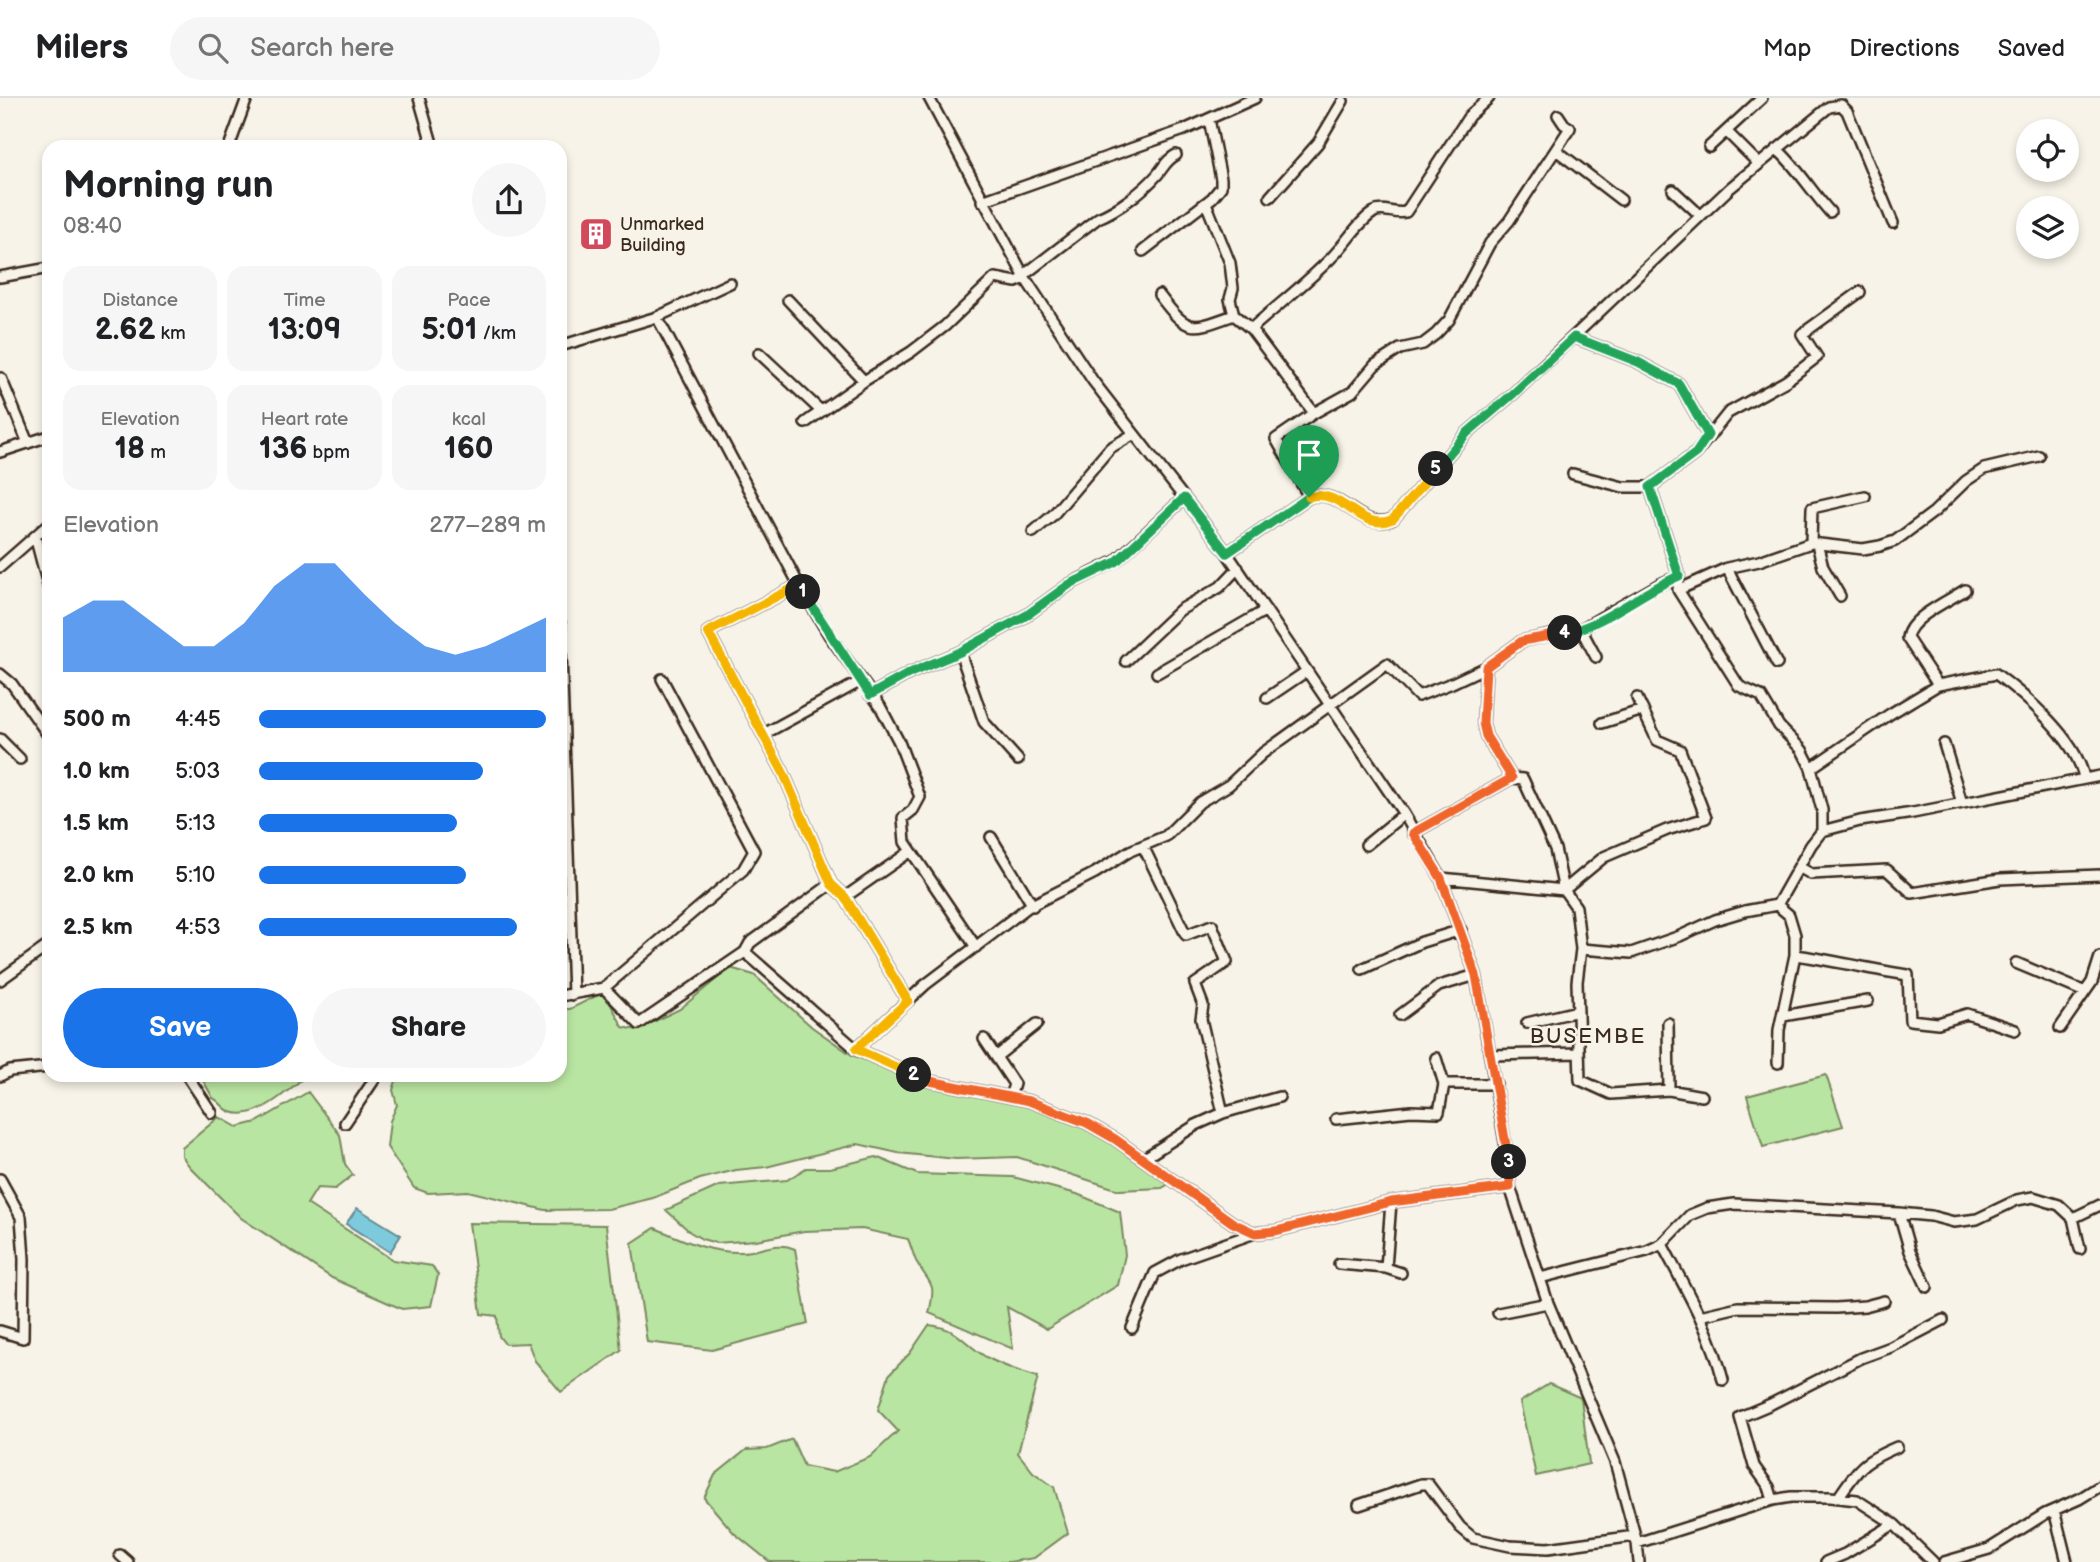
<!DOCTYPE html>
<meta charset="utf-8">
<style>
:root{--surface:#fff;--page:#f6f6f6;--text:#202124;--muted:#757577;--line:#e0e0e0;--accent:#1a73e8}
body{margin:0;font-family:"Balsamiq Sans",sans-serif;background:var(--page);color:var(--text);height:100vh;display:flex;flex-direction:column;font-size:26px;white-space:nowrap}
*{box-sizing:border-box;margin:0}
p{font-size:23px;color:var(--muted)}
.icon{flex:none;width:38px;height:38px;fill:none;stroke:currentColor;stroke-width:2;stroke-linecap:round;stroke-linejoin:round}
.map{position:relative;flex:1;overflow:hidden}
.side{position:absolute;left:42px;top:42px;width:525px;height:942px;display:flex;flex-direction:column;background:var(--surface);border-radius:21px;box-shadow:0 4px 10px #0003}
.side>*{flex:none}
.tools{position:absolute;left:2016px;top:21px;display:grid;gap:14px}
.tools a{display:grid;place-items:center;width:63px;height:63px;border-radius:50%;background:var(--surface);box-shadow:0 4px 10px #0003;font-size:35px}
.pin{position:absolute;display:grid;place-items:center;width:60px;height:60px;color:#fff;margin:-72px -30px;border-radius:50% 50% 50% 0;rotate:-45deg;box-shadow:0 0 7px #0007}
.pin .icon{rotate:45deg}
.km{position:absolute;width:35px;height:35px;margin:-18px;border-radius:50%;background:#222;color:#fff;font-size:19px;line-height:35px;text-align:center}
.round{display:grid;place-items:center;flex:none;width:74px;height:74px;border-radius:37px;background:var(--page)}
.head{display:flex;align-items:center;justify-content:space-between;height:119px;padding:0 21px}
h1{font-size:38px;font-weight:700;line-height:52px}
.metrics{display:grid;grid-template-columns:repeat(3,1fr);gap:10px;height:119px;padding:7px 21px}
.metrics div{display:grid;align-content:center;border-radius:18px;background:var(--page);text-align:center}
.metrics b{font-size:30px;font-weight:700}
.metrics small{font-size:19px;font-weight:400}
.metrics p{font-size:19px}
.chart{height:196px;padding:14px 21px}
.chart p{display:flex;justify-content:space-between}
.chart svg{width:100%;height:126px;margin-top:7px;fill:var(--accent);opacity:.7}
.button{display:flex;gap:14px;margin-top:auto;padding:14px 21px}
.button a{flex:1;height:80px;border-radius:42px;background:var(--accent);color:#fff;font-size:28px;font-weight:700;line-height:80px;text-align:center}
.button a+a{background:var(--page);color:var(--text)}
ul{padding:0 21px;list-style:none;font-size:23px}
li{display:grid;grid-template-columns:112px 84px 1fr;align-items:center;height:52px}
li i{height:18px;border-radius:9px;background:var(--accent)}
header{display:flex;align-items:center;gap:42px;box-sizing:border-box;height:98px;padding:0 35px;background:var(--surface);border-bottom:2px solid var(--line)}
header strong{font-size:33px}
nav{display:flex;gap:38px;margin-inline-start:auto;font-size:24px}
.search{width:490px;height:63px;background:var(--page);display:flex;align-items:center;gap:18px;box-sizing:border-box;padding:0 24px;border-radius:38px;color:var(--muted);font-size:26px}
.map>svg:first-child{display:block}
</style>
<header>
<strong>Milers</strong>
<div class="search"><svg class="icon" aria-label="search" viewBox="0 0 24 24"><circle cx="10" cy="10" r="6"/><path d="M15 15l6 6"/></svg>Search here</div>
<nav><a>Map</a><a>Directions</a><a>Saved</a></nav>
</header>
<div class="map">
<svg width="2100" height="1464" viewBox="0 0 2100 1464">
<rect width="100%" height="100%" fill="#f7f3e8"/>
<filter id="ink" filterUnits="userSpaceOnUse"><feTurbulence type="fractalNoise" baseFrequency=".0143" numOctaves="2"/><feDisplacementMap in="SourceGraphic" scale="14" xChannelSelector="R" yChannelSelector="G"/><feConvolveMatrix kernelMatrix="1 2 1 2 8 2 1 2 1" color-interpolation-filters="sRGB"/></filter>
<g filter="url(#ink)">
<path fill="#b9e5a2" stroke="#7a8860" stroke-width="2" d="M730,870L754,877L812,929L852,957L928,984L1048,1010L1145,1059L1179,1080L1162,1090L1119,1092L1017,1059L956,1061L898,1055L858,1046L766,1069L736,1072L700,1081L653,1100L608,1111L545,1112L468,1093L428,1095L414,1090L387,1049L390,1023L397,1007L393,992L398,977L560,976V911H570L604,894L623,929L637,932L680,911Z
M200,977H297L301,982C284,996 255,1023 231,1014C223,1011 221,1004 213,1000Z
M1826,977L1843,1028L1763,1049L1747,998Z
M308,994L340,1037L345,1066L353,1077L335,1091L317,1090L307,1106L393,1162L432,1168L438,1177L431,1208L402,1211L332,1180L241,1120L190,1069L182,1058V1050L219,1019L237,1029L257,1024Z
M876,1059L917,1076L1013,1079L1077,1096L1120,1114L1125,1157L1118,1187L1047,1231L1007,1209L1013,1251L929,1215C937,1182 930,1188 916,1163C913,1156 911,1148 908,1141L862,1131L804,1133L756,1142L716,1145L702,1141L690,1134L666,1112L719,1088L787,1082L806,1070H830Z
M469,1125L606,1127L621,1252L561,1294L535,1263L528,1245L505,1246L499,1238L497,1218L481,1216Z
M655,1130C683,1142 710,1155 741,1154C761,1154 776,1142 795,1151L808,1226L712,1252L647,1244L632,1145Z
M929,1227C961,1231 961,1244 986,1259C1003,1268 1020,1274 1038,1279L1018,1355L1033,1374L1054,1389L1068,1435L1034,1460L1009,1464H770L734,1435L704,1400L715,1377L746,1352L767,1351L792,1341L804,1368L834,1374L870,1359L898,1333L878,1312L889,1277L910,1255Z
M1549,1286L1581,1300L1589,1366L1536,1378L1520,1304Z"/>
<path fill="#7ecadd" stroke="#638a91" stroke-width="2" d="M357,1110L401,1137L390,1154L346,1126Z"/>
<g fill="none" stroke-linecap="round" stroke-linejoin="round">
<g stroke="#3b2a1e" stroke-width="14">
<path id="minor" d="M419,0L433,49
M929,0L1025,180L1093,283L1227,455L1404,716L1441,780L1476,877L1508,1061L1510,1089L1548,1205L1615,1364L1637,1445L1639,1464
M1727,34L1759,66
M229,49L247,0
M1709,49L1762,0
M1777,51C1798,70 1811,93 1830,114
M1556,52L1621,102
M1673,92L1700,117
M1270,99L1318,45L1343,3
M982,103L1184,32L1255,0
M1206,105L1230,165L1233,190L1230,201L1234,217L1251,231L1314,315
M1143,153L1212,100L1221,89V81L1209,21
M1024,177L1098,120C1118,112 1143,93 1157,77C1164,69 1166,62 1176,57
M0,179L49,170
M1159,197C1188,235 1190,233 1234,217
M788,202L864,283
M657,219L799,487L829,537L880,608L899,644L920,699L913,712L903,720L905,744L976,849
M1251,231C1278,207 1308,184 1333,158C1347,144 1357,125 1374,114C1383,109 1395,117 1406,114L1469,18L1489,0
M1574,239L1638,264L1679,286L1708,337
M560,248L657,219L730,185
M759,255L821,313
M1,280L28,345
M805,325L864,283L911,254L945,228L995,180L1016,184L1025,180
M0,354L49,338
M1573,376L1623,389H1650L1696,355L1728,315L1786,283L1817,259L1802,236L1860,194
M1650,389L1679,478L1678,492L1739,588L1761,598L1779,628L1802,652L1811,670L1822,712V733
M1309,399L1276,341L1314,315L1352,294L1375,267L1400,251L1423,246L1436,236L1449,222L1490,145L1509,123L1570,30L1564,26L1558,17
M1033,434L1053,417L1110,350L1134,336
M35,438L49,491
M1811,445L1812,410L1865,398
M1817,446L1823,469L1840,498
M1227,455L1309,399C1343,389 1360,435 1393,421L1467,335L1514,295L1730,90L1829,9L1841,7L1847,13L1893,125
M0,469L49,426
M1727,470L1777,566
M799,487L708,534L783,674L831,786L845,799L908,903
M1678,492L1727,470L1759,463L1811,445L1863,451L1880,448L1895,443L1934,414L1966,383L1984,371L2039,358
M560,525L573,897
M1581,531L1596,559
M960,554L984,624L1018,662
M1126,563L1180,512L1220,489L1238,470
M1486,569L1483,625L1486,638L1512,680
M1157,575L1266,512
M0,576L12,586L48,637
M1938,587L1907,540C1909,520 1948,503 1965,492
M870,597L910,575L960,554L1027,517L1070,486L1116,463L1184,400
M1267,600L1307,573
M1602,625L1643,612
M764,636L861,583
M0,641L20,661
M1944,646L1962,705
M1811,670L1890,616L1938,587L1996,576C2027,599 2077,642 2084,680
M1413,735L1512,680L1523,681L1555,751L1564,792L1576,809L1581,851L1577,884L1580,982L1611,996L1669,992L1702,998
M991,739L1033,808
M1366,747L1404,716
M1143,748L1186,837L1212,827L1227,864L1195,886L1203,907L1201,921L1223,1015
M1799,769L1811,776L1887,772L1912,795L2000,781L2100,777
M1441,780L1564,792L1604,759L1667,732L1706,720L1680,652L1657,642L1637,600
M845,799L911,753
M1777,807L1811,747L1822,733L1860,723L1913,715L2100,678
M1581,851L1631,855L1680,838L1715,822L1745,813L1777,807L1789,817L1795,837V857L1779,932L1778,965
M745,854L856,951L925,982L1029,1003L1087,1025L1115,1041L1233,1125L1255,1135L1276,1133L1391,1104L1510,1089
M1795,857C1834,862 1870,872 1908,877L1910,922L1938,925L1967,916L2015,932
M2016,865L2085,894
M1362,871L1422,844L1461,832
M0,882L49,847
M604,890L743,772L754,753L662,581
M560,898L604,890L639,926L745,854L750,845L831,786
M1400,917L1439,888L1476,877
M1783,918L1868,903
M1527,925L1578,913
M1668,925L1669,992
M2060,930L2092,884L2100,859
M984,941L1014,986L1010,999
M856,951L925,887L1028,809L1095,775L1130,753L1166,738L1200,704L1229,687L1263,655L1387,566L1418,598L1452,585L1486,569L1522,543L1581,531L1658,487L1679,478
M1491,957L1579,955
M996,959L1037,926
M186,976L212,1015
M0,978L10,973L49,969
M1444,986H1496
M1336,1021L1411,1013L1439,1014L1444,986L1436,960
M345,1025L378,976
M1143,1061L1196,1027L1223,1015L1279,999
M0,1081L21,1119L24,1161L23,1240L0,1233
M1899,1115L1910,1153L1927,1189
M2073,1120L2100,1107
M1662,1146C1685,1190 1711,1233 1723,1282
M1339,1166L1386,1170L1401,1175
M1386,1170L1391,1104
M1540,1180L1647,1153L1662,1146L1690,1117L1707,1110L1734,1106L1899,1115L1931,1118L1954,1124L1977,1121L2017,1102L2033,1099L2059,1107L2073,1120L2080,1151
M1498,1215L1548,1205
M1700,1218L1738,1209L1836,1210L1865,1208L1884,1203
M1132,1230L1155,1175L1181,1161L1255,1135
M1838,1400C1859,1369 1862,1364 1897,1349
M1773,1402L1769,1389L1754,1368L1740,1319L1771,1306L1861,1260L1891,1249L1943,1222
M1359,1407L1421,1386H1428L1460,1429L1473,1440L1510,1448L1548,1450L1635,1438
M2054,1412L2067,1464
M1637,1445L1773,1402L1791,1399H1830L1857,1402L1894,1426L1933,1464
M120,1457L128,1464
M1826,1464L1845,1456L1894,1426
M1944,1464L1989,1451L2045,1416L2079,1401L2100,1388"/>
</g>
<use href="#minor" stroke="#f7f3e8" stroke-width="9"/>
</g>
</g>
<g fill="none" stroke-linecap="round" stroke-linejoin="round" filter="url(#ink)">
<g stroke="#fff" stroke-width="14">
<path id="split-1" d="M803,494L870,597L910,575L960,554L1027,517L1070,486L1116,464L1184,400L1227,455L1309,399"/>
</g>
<g stroke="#fff" stroke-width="14">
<path id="split-2" d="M803,494L799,487L708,534L783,674L831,786L845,799L908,903L856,951L914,977"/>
</g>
<g stroke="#fff" stroke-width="14">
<path id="split-3" d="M914,977L925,982L1029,1003L1087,1025L1115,1041L1233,1125L1255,1135L1276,1133L1391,1104L1510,1089L1509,1064"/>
</g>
<g stroke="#fff" stroke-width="14">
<path id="split-4" d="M1509,1064L1476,877L1441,780L1413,735L1512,680L1486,638L1483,625L1486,569L1522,543L1565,535"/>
</g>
<g stroke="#fff" stroke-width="14">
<path id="split-5" d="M1436,371L1467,335L1514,295L1574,239L1638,264L1679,286L1708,337L1696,355L1650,389L1679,478C1641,494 1604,527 1565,535"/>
</g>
<g stroke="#fff" stroke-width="14">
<path id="split-6" d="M1309,399C1343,389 1360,436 1393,421L1436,371"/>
</g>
<use href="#split-1" stroke="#22a559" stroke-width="9"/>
<use href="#split-2" stroke="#f5b400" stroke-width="9"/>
<use href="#split-3" stroke="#f0652b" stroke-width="9"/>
<use href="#split-4" stroke="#f0652b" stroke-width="9"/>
<use href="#split-5" stroke="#22a559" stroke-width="9"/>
<use href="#split-6" stroke="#f5b400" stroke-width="9"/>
</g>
<defs>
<g id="building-square" transform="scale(1.75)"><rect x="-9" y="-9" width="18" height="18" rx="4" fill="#d1495b" stroke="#f7f3e8"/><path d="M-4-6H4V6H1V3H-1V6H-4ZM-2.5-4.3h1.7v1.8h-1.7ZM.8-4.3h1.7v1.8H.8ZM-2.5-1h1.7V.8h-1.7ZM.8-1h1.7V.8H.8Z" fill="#fff"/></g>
</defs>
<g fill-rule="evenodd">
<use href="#building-square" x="596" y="136"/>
</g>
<g text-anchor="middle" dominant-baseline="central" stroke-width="5" stroke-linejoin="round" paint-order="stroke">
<g font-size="18" fill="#3b2a1e" stroke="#f7f3e8" text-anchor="start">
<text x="620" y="126">Unmarked<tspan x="620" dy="21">Building</tspan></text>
</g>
<g font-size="21" letter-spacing="2" fill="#3b2a1e" stroke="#f7f3e8">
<text x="1588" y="938">BUSEMBE</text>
</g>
</g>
</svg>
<div class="tools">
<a><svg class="icon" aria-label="locate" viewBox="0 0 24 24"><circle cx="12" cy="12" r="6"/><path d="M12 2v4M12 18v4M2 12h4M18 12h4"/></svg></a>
<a><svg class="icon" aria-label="layers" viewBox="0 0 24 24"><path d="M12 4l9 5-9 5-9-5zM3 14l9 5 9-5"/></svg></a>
</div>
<div class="pin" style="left:1309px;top:399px;background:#1e9e55"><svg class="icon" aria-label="arrive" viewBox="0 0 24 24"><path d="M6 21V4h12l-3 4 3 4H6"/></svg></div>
<b class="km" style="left:803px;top:494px">1</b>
<b class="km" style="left:914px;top:977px">2</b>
<b class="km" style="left:1509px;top:1064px">3</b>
<b class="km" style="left:1565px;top:535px">4</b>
<b class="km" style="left:1436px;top:371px">5</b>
<section class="side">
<div class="head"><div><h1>Morning run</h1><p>08:40</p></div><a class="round"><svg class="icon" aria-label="share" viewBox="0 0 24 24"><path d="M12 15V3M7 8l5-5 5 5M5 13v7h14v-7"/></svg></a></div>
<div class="metrics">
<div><p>Distance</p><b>2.62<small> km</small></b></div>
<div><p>Time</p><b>13:09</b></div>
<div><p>Pace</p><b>5:01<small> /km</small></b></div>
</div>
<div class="metrics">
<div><p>Elevation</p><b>18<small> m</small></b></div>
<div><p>Heart rate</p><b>136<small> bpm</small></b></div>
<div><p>kcal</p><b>160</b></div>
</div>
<div class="chart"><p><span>Elevation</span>277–289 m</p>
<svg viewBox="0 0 160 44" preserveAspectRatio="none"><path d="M0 44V25L10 19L20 19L30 27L40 35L50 35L60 27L70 14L80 6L90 6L100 17L110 27L120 35L130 38L140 35L150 30L160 25V44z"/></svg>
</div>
<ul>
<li><b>500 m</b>4:45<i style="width:100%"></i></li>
<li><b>1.0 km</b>5:03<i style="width:78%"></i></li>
<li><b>1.5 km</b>5:13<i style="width:69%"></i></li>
<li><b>2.0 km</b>5:10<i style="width:72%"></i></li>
<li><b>2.5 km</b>4:53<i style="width:90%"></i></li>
</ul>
<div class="button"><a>Save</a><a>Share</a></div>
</section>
</div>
